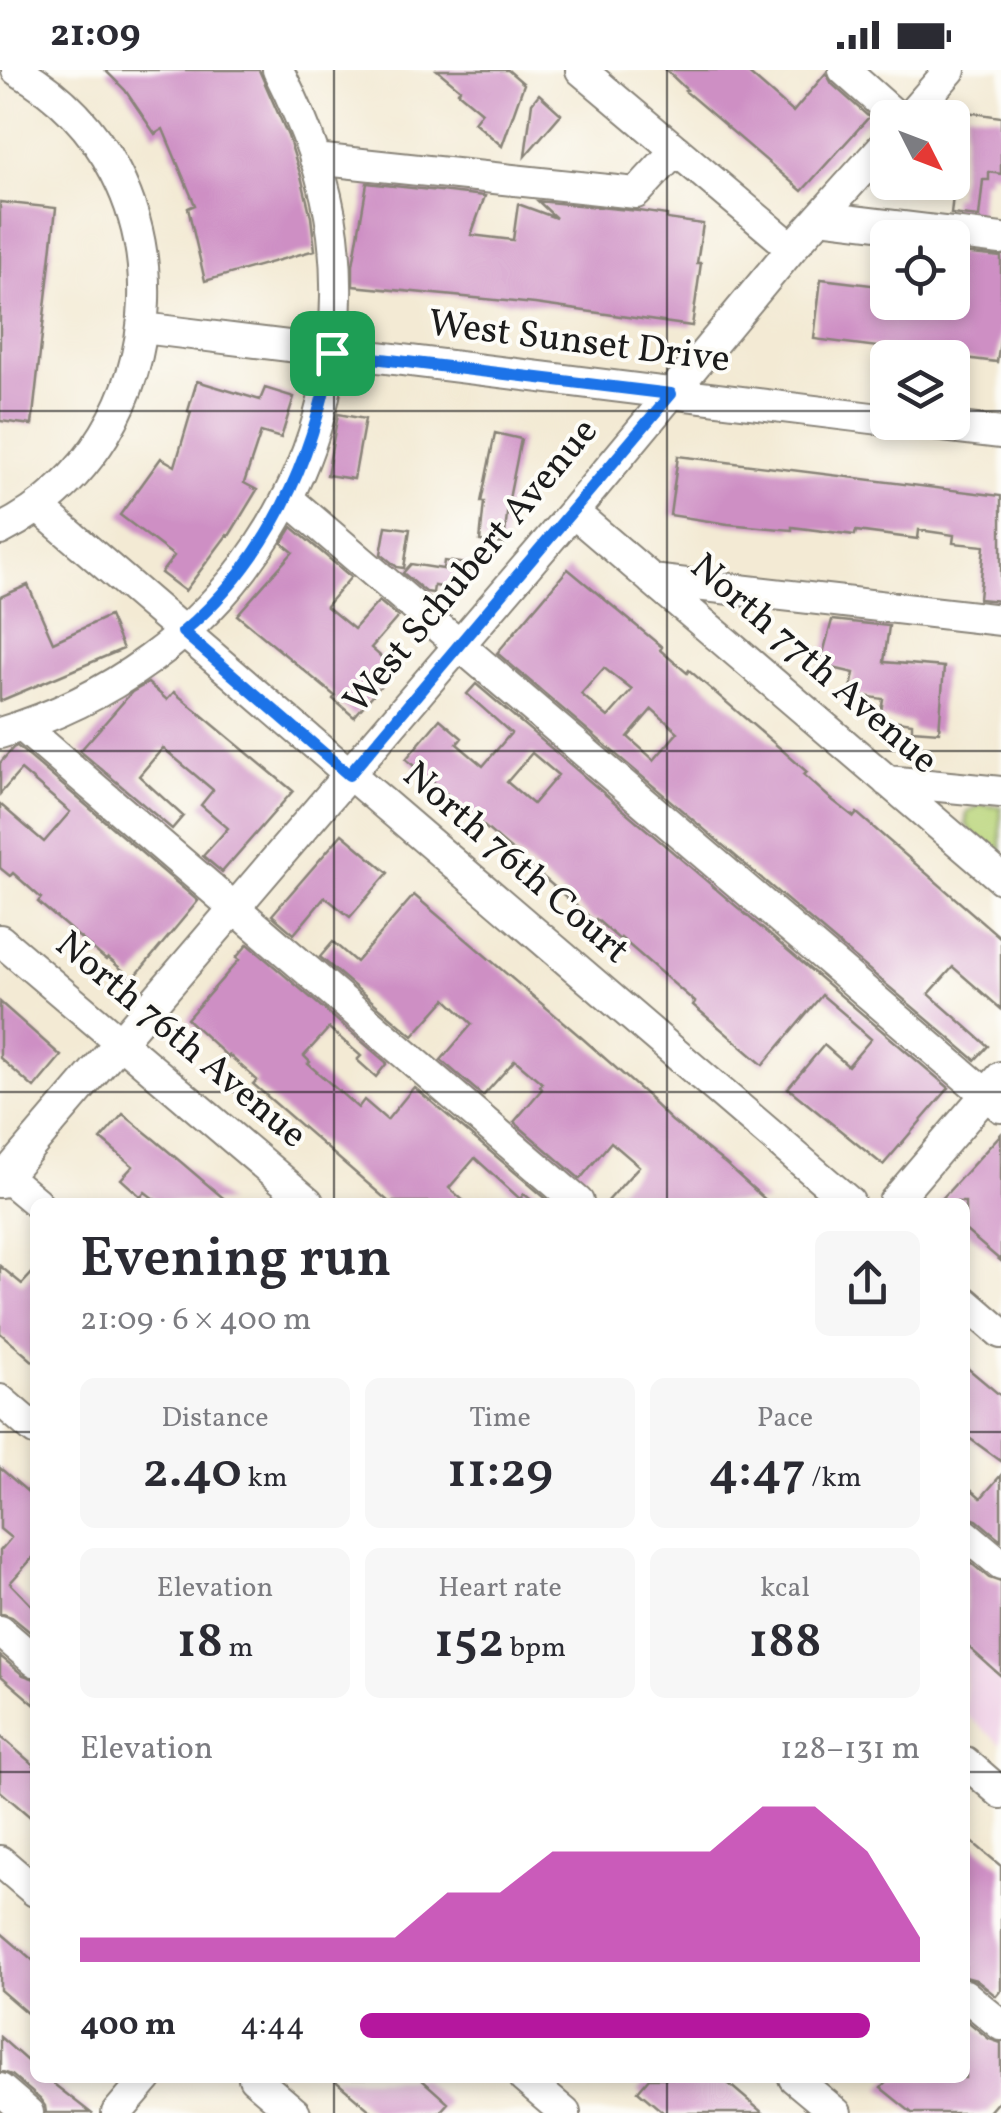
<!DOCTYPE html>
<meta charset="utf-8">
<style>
:root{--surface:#fff;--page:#f7f7f7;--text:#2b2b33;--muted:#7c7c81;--accent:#b5179e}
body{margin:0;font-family:Vollkorn,serif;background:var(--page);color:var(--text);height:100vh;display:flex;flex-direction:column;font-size:38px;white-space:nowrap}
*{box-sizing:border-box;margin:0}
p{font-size:32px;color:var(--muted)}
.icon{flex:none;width:55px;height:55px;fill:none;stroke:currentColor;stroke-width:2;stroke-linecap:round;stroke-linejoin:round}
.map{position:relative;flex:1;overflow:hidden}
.details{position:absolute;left:30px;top:1128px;width:940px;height:885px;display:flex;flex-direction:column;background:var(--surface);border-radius:15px;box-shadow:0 5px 15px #0003}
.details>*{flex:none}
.needle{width:65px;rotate:132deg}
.tools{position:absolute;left:870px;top:30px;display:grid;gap:20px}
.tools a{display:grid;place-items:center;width:100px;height:100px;border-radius:15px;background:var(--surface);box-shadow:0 5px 15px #0003;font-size:50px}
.pin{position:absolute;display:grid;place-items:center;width:85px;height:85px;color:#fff;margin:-42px;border-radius:20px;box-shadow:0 5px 15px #0006}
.round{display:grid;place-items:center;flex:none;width:105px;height:105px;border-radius:15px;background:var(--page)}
.summary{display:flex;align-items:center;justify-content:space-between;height:170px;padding:0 50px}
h1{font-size:55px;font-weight:600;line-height:75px}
.stats{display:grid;grid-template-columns:repeat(3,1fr);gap:15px;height:170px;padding:10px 50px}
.stats div{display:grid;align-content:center;border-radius:15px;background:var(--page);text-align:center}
.stats b{font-size:50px;font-weight:600}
.stats small{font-size:28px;font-weight:400}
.stats p{font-size:28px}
.chart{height:280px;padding:20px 50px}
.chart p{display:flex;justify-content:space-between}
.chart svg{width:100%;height:180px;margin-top:10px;fill:var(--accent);opacity:.7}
ul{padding:0 50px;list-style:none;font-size:32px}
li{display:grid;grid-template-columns:160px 120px 1fr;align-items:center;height:75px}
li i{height:25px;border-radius:12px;background:var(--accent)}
.status{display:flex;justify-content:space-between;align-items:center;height:70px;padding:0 50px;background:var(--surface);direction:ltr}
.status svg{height:28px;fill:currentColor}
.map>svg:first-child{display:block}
</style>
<div class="status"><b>21:09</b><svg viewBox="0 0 49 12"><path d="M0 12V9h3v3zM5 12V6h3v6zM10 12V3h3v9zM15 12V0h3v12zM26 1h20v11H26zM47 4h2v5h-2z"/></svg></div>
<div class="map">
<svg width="1001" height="2043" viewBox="0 0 1001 2043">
<rect width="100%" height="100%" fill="#fdfcf7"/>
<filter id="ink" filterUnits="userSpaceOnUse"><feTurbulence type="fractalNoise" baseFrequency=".01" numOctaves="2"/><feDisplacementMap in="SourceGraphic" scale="20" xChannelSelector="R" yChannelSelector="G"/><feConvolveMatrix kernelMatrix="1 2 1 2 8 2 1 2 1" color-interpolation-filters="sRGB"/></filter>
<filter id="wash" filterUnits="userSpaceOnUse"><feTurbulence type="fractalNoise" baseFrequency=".0048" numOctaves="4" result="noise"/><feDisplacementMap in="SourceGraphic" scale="40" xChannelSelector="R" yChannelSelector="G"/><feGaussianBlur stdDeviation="2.25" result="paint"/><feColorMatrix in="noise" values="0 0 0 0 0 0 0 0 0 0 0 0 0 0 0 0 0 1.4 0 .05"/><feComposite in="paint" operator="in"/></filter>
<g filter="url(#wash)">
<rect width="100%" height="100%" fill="#f3ead4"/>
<path fill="#efd0e6" d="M965,1493L1001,1524V1674L965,1644Z"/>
<path fill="#bad57b" stroke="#6b784c" stroke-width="2.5" d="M980,735L1001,737V787L974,765L966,754L967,742Z"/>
<g id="blocks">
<path fill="#ce8fc4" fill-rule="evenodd" d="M105,0H259L288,66L301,106L311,147L315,180L205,211L188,138L195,135L163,59L155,64L125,20Z
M437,0H508L524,14L502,76L474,52L482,42L458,22L460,19Z
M666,0H745L793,42L826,3L832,14L869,47L802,121L685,21L687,20Z
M539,24L561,44L525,86L532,33Z
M967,42L1001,47V104L989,102V110H983L979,147L951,144L953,126L958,127Z
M367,113L485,126L471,165L513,170L518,134L556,148L538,131L639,141L667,145V149L703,154L697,193H701L692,256L535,234L353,216V195Z
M0,132L56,138L32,355L0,351Z
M952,182L1001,187V264L997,292L814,269L821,209L888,217V232H952Z
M197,311L260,330L265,318L294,327L281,368L261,362L244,413L257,420L229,466L227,465L185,521L161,503L174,486L120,445L161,388L175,396L191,342L188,341Z
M338,344L365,349L354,409L327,405Z
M495,363L521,369L508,434L504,474L480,471L484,432H481Z
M678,386L1001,426V531L979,529L984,476L953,473L954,465L919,460L918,469L856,461L855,465L792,457V460L728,454L670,445Z
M386,456L410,459L404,498L397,497L381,484Z
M292,457L351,507L326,536L354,559L379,531L398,547L371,578L395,599L354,647L333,629L335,626L237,545L293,482L282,473Z
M444,491L469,494L466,520L434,516L433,523L426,522L403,503L411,494L443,499Z
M568,499L662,577L660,580L687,603L689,600L781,679L807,702L804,705L831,729L854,747L857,743L1001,868V939L953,897L929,924L988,976L975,990L497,583ZM604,598L632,620L608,647L581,624ZM652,639L678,662L654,690L628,667Z
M28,515L53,572L109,546L123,579L0,631V527Z
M832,550L889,556L884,592L944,597L939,662L912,660V653L880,648L883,629L850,624L854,603L820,595Z
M148,613L167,630L174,622L293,721L222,802L203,786L228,758L201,735L213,720L163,678L139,706L183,746L172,759L80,681L132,622Z
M476,614L949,1018L883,1095L788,1018L824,975L848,996L871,969L848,949L849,948L822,925L763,995L693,935L695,932L621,868L620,870L596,849L594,851L406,689L440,649L462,668L457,674L483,696L511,663L467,624ZM532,683L558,705L533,734L507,712Z
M17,676L198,831L133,909L108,888L106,890L58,849L38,832L41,828L13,803L10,806L0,798V734L44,772L70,742L21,700L0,724V693L13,678Z
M342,764L388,803L350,847L325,827L294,864L272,845Z
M414,825L582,968L651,1029L650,1030L672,1051L726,1094L768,1132H607L639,1096L611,1072L580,1109L514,1052L542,1019L540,1016L542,1013L515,990L483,1026L441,990L472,954L446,929L413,966L320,887L333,872L356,892Z
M248,874L387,993L376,1007L357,990L361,986L329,958L304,986L310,992L308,994L358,1038L364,1030L387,1050L414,1017L550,1132H534L524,1124L520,1129L475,1088L449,1118L465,1132H389L253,1014L257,1010L229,985L228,987L187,949L239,890L236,888Z
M0,932L61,986L34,1018L0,988Z
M123,1044L155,1070L228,1132H158L145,1122L141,1127L121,1109L133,1096L101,1069Z
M1001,1064V1191L965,1160V1132H939Z
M0,1196L22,1214L35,1200V1293L0,1263Z
M965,1296L1001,1326V1391L965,1365Z
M0,1398L35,1428V1485L10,1513L35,1539V1566L12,1547L0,1543V1481L11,1468L0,1459Z
M1001,1405V1470L977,1450L965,1446V1414L981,1428Z
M965,1488L989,1508L1001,1512V1606L965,1574Z
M0,1586L23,1605L35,1609V1635L0,1605Z
M0,1666L35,1696V1751L0,1721Z
M965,1766L1001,1796V1920L996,1926L976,1910L965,1907Z
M0,1862L35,1892V1950L0,1920Z
M965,1949L989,1969L1001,1973V2028L988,2043H912L881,2018L890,2008H965Z
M0,1967L35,1998V2008H46L91,2043H46L45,2036L40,2029L12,2005L0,2001Z
M332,2008H420L448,2033L439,2043H373Z
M649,2008H722L763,2043H664L638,2021Z"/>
</g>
</g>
<g filter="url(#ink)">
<use href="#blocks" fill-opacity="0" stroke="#888378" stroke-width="2.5"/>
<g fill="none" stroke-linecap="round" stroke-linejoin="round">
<g stroke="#888378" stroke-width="34">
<path id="minor" d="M581,0L792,178
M844,0L898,48
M908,48L950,0
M315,89L636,123L676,80
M820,147L1001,169
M143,258L888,350
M910,352L1001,363
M287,428L1001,1037
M38,437L849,1132
M573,442L1001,808
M0,460C182,369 196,102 17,0
M652,510L1001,550
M22,656L578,1132
M0,663C221,598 359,395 333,165C326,107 304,51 278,0
M887,711L1001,722
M0,870L308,1132
M0,1102L36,1132
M0,1112L573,442L792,178L888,71
M894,1132L1001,1007
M965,1232L1001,1263
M0,1330L35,1360
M965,1464L1001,1494
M0,1561L35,1591
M965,1692L1001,1723
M0,1791L35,1821
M965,1925L1001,1955
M254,2008L295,2043
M524,2008L565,2043
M794,2008L836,2043
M0,2019L28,2043
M117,2043L147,2008"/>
</g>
<use href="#minor" stroke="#fff" stroke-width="30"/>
</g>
</g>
<g fill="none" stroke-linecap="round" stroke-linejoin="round" filter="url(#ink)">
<g stroke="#fff" stroke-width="20">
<path id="route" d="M332,283L671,324L349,705L183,562C269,489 312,392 332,283Z"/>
</g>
<use href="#route" stroke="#1a73e8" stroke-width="12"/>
</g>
<path fill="none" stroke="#1c1c1c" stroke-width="2.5" stroke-opacity="0.55" d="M334,0V1132M667,0V1132M0,341H888M952,341H1001M0,681H1001M0,1022H1001M0,1362H35M965,1362H1001M0,1702H35M965,1702H1001M334,2008V2043M667,2008V2043"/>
<g text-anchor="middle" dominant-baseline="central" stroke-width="8" stroke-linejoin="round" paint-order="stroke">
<g font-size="38" fill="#1c1c1c" stroke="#fdfcf7">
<text transform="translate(579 273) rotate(7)">West Sunset Drive</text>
<text transform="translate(472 497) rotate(-50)">West Schubert Avenue</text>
<text transform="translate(813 595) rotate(41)">North 77th Avenue</text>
<text transform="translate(515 794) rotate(41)">North 76th Court</text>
<text transform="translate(180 971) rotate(40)">North 76th Avenue</text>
</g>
</g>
</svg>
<div class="tools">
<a><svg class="needle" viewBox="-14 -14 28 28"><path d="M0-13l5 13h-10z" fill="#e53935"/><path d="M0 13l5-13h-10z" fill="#7c7c81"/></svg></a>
<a><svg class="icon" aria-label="locate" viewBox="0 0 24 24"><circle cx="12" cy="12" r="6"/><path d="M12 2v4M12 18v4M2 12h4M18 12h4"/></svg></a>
<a><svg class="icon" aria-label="layers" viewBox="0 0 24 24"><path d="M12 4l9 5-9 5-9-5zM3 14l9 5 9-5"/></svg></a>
</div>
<div class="pin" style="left:332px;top:283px;background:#1e9e55"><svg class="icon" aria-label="arrive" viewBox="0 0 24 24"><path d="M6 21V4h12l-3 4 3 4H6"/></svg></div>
<section class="details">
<div class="summary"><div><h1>Evening run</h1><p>21:09 · 6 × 400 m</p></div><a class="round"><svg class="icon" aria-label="share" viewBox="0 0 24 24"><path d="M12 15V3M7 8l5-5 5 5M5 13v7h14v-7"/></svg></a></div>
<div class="stats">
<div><p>Distance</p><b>2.40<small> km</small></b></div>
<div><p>Time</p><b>11:29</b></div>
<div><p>Pace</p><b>4:47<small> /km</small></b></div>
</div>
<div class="stats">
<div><p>Elevation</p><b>18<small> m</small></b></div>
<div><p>Heart rate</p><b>152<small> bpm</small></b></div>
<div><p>kcal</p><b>188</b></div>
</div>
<div class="chart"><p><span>Elevation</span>128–131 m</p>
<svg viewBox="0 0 160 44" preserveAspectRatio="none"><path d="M0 44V38L10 38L20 38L30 38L40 38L50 38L60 38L70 27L80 27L90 17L100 17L110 17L120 17L130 6L140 6L150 17L160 38V44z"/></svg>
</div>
<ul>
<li><b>400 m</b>4:44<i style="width:91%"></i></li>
</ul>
</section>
</div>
